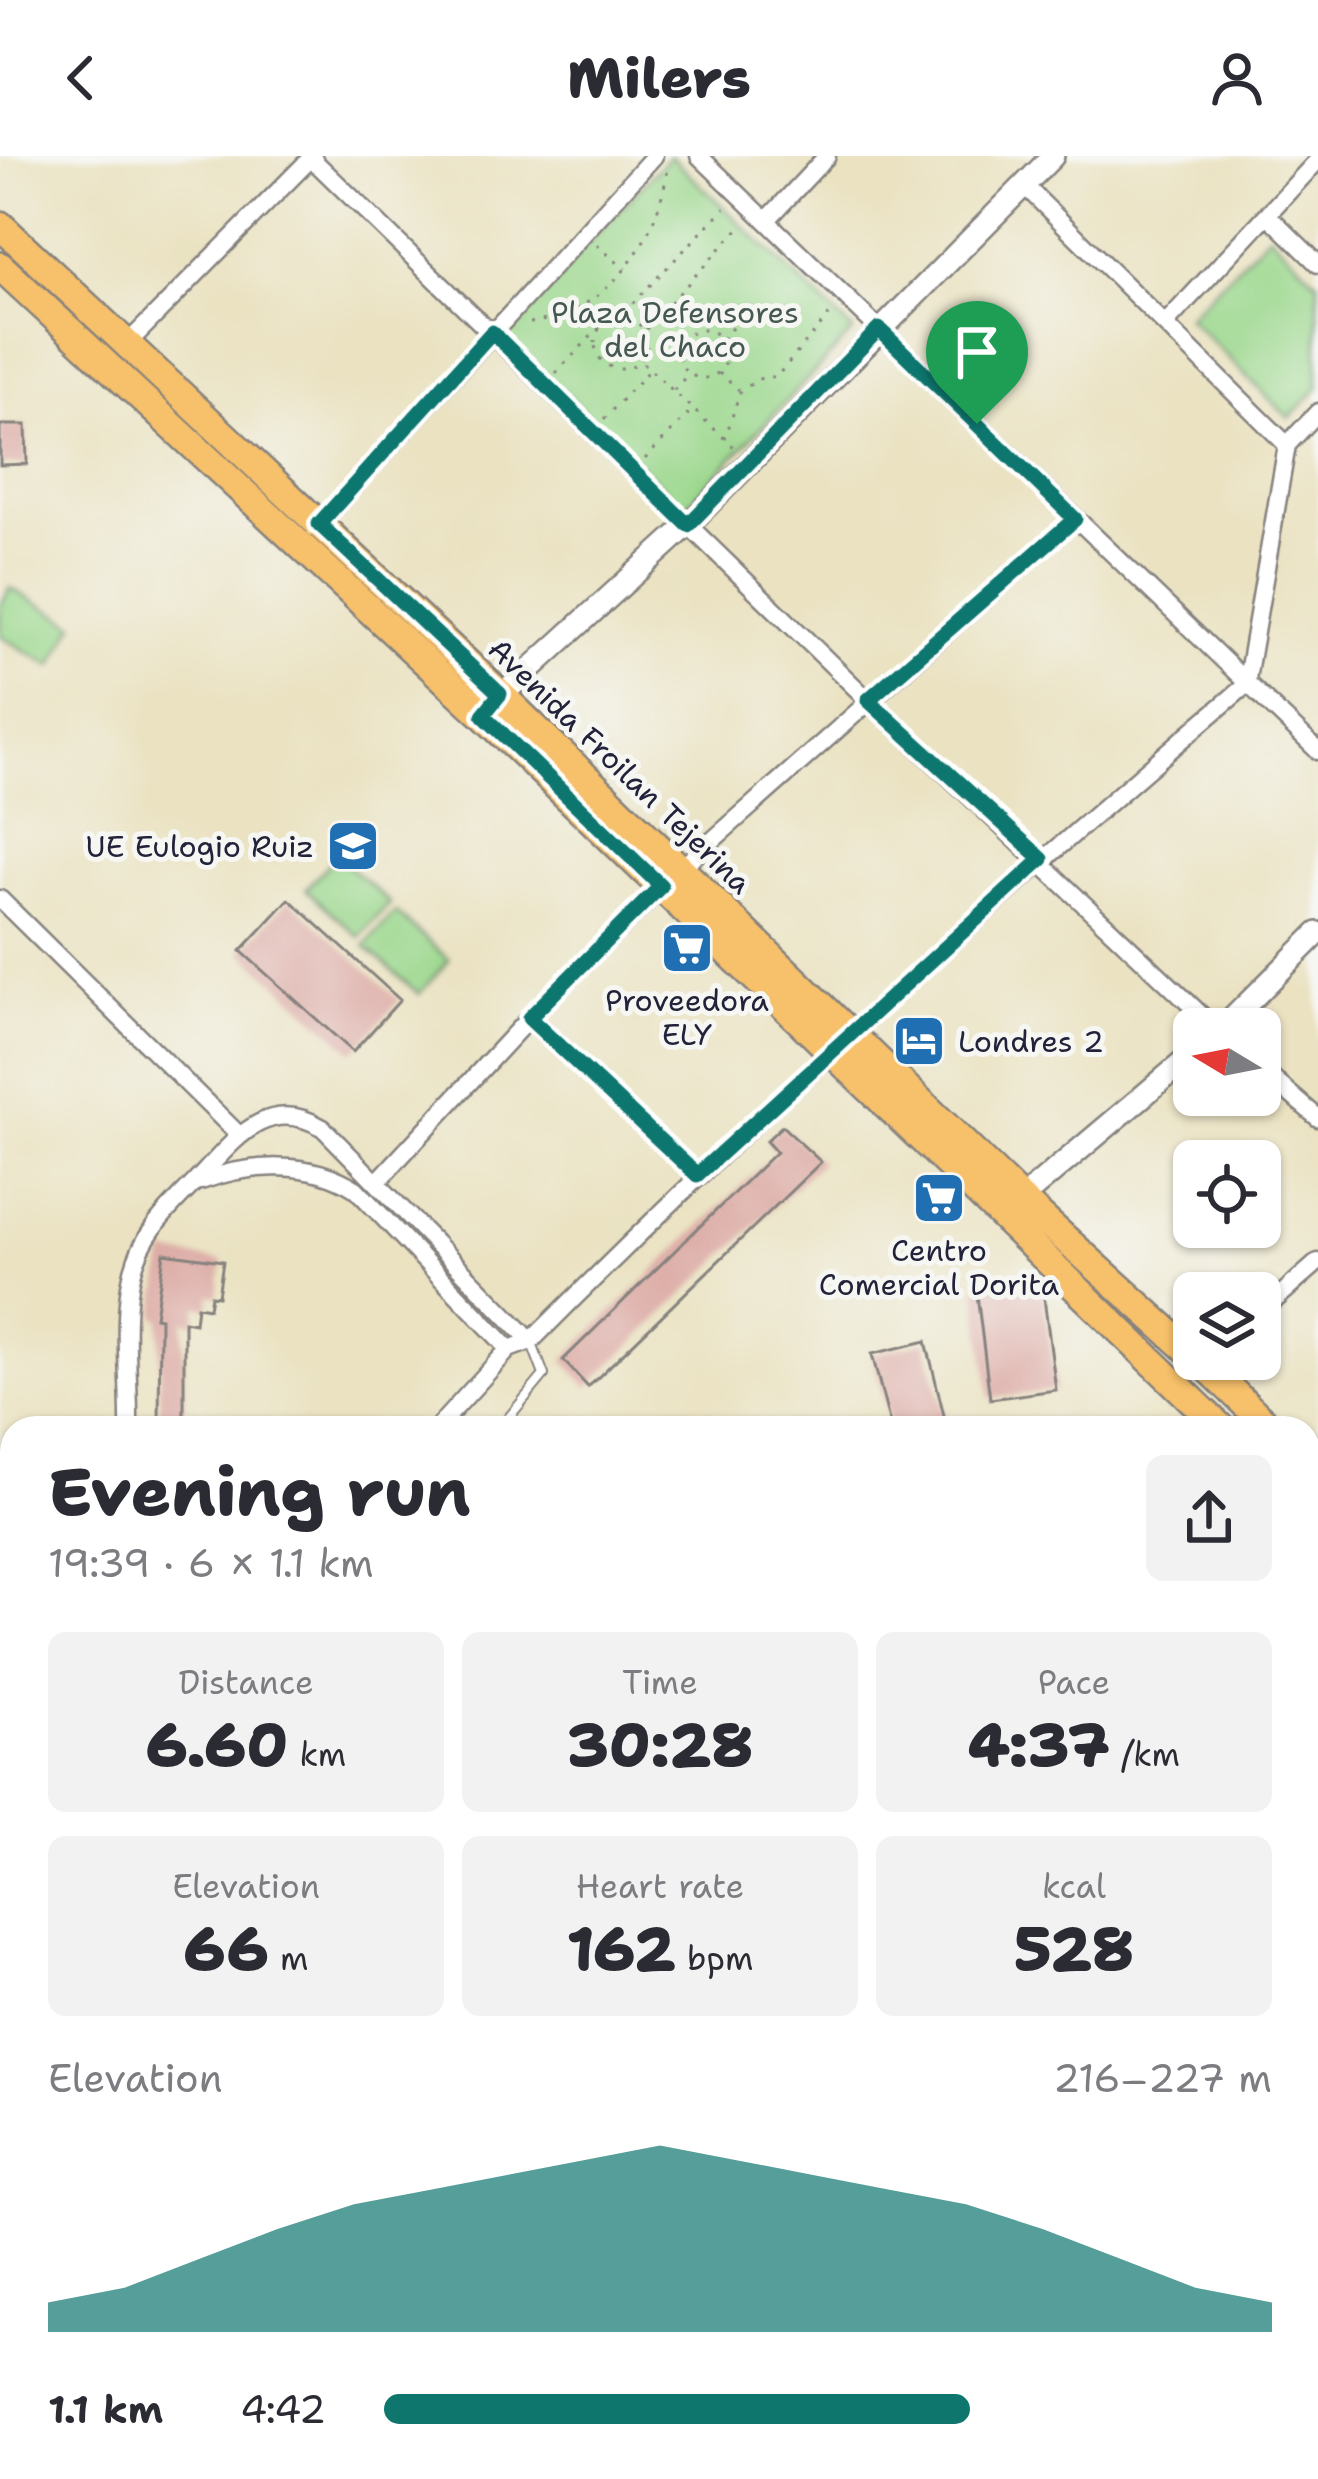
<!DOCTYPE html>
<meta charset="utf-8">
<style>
:root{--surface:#fff;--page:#f2f2f3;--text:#2b2b33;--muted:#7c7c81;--accent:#0f766e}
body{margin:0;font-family:"Shantell Sans",sans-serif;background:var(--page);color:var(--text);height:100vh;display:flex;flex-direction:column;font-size:45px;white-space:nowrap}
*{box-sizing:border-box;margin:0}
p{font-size:39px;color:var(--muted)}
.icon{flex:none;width:66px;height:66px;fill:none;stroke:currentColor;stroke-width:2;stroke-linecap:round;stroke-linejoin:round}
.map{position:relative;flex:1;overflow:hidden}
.panel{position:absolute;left:0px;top:1260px;width:1320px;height:1065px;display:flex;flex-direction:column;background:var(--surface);border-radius:36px 36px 0 0;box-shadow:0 3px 9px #0004}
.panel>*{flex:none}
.needle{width:78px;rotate:280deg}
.fabs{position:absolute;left:1173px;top:852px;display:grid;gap:24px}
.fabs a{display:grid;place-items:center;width:108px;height:108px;border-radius:18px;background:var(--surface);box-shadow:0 3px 9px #0004;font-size:60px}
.pin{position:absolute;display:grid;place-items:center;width:102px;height:102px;color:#fff;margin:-123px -51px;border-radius:50% 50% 50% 0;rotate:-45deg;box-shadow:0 0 12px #0007}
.pin .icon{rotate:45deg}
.round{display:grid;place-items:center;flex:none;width:126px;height:126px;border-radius:18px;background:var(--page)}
.summary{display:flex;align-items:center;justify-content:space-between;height:204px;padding:0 48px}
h1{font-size:66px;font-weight:800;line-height:90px}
.stats{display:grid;grid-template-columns:repeat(3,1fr);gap:18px;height:204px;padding:12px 48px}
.stats div{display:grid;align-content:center;border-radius:18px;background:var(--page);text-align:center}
.stats b{font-size:60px;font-weight:800}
.stats small{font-size:33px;font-weight:400}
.stats p{font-size:33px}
.chart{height:336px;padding:24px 48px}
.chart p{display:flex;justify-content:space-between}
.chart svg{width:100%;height:216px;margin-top:12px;fill:var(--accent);opacity:.7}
ul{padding:0 48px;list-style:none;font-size:39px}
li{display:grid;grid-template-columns:192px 144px 1fr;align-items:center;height:90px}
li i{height:30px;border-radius:15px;background:var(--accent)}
header{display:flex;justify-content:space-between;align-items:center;height:156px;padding:0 48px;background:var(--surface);font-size:54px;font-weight:800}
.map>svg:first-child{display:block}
</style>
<header><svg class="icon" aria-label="back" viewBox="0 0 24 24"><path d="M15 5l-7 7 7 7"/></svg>Milers<svg class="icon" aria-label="person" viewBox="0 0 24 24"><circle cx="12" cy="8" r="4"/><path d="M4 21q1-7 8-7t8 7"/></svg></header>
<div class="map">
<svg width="1318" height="2323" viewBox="0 0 1318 2323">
<rect width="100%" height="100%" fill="#f6f6f2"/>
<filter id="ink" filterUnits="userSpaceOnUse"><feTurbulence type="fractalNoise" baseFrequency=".00833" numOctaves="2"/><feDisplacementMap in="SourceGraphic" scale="24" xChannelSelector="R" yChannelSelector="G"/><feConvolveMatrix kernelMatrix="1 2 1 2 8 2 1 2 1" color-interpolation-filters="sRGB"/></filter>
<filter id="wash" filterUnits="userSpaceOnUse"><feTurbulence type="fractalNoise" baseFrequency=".004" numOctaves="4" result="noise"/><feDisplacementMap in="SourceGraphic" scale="48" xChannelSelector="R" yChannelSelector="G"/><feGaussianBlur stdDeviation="2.7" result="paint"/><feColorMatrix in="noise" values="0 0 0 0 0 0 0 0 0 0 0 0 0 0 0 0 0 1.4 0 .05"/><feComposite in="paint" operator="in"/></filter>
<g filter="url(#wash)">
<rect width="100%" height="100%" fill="#eae2c1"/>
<path fill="#9ad78b" stroke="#5e7c63" stroke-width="3" d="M670,0L853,175L685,352L502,177Z
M1269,78L1318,126V233L1289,262L1187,161Z
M10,432L75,468L52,510L0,480V450Z
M336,699L390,747L359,781L306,733Z
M395,756L449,804L419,838L365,790Z"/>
<g id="blocks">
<path fill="#dca9a3" d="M0,269H26L27,308L0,309Z
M289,743L400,844L353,896L241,795Z
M782,970L821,1006L588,1231L563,1204L776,996L766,985Z
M164,1097L223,1105L218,1140L211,1139L209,1152L197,1150L195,1167L184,1165V1272H159L160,1162L155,1161Z
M1032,1124L1043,1134L1056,1234L990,1243L976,1131Z
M926,1185L947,1272H891L872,1198Z"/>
</g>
</g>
<g filter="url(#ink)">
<use href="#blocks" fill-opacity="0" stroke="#86827e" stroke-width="3"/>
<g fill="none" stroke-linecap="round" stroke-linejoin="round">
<g stroke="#86827e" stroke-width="12">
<path id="service" d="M500,1272L544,1219L531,1185
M1308,1545L1318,1561"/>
</g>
<g stroke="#86827e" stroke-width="21">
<path id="minor" d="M309,0L868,544L1216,873
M699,0L1318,595
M1024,29L1287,289
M1268,59L1318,108
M767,64L827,0
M1165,168L1318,4
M124,191L313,0
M315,373L654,0
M1246,529L1287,289L1318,256
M0,743L237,977
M529,862L697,1019
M1260,912L1318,962
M379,1024L529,862L680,713L1075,363
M201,1025C250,1007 311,1004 356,1033L509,1193
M1260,1157L1318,1106
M129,1272C130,1223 121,1162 133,1115C143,1076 168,1054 195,1026C232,988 265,937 323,972L531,1185
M437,1272L509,1193L531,1185C760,955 999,739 1246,529
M1308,1516L1318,1510
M1308,1835L1318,1846
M1308,1900L1318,1892
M1308,2031L1318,2023
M0,2101L12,2083
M0,2143L12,2166
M58,2313L63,2323
M442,2313L446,2323
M861,2313L876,2323
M1049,2313L1055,2323
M44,2323L46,2313
M515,2323L558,2313
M972,2323L976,2313"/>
</g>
<g stroke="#86827e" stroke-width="26">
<path id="tertiary" d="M491,549L688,369L1053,0
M1222,873L1318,777
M1021,1043L1194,897
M1308,1371H1318
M0,1819L12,1806"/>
</g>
<g stroke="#86827e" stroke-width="32">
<path id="primary" d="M0,69L500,538L1021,1043L1194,1199
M0,110L483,559L1221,1272
M1199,1203L1270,1272
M1308,1309L1318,1319
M1308,1341L1318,1352
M1308,1424L1318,1419
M1308,1451L1318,1446
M0,1893L12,1892
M0,1956L12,1952"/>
</g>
<path stroke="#86827e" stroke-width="3" stroke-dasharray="3 9" stroke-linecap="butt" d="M597,89L625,113
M661,158L685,180
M595 187a26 26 0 1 1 52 0a26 26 0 1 1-52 0Z
M530,167C610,156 656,87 668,12
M646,173L742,69
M679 198a24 24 0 1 1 48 0a24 24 0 1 1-48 0Z
M722,183L740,163
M643,207L737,294
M556,217L602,169V162L626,154L725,52
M719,217L739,234
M674,234L688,218
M604,263L650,213
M725,283L740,236L758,223L777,220L833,155
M645,303L693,253"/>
<use href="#service" stroke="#fff" stroke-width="8"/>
<use href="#minor" stroke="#fff" stroke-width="16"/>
<use href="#tertiary" stroke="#fff" stroke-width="21"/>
<use href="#primary" stroke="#f7c06b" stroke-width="27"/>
</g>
</g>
<g fill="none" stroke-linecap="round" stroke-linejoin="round" filter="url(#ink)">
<g stroke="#fff" stroke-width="24">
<path id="route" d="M879,173L1075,363L868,544L1042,703L697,1019L529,862L661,730L483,559L500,538L319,368L492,176L688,369Z"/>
</g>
<use href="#route" stroke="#0f766e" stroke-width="15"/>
</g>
<defs>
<g id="school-square" transform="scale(2.7)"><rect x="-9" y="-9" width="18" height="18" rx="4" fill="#1f6fb2" stroke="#f6f6f2"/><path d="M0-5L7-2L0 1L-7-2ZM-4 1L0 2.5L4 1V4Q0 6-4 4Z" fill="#fff"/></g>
<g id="supermarket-square" transform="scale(2.7)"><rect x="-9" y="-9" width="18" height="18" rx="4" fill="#1f6fb2" stroke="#f6f6f2"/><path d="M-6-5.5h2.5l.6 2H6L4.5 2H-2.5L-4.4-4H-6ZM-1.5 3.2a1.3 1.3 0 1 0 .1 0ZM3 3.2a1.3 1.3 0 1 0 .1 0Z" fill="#fff"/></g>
<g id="hotel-square" transform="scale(2.7)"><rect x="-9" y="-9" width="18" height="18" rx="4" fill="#1f6fb2" stroke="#f6f6f2"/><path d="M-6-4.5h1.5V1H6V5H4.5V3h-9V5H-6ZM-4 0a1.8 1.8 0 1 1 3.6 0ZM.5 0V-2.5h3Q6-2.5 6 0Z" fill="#fff"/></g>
</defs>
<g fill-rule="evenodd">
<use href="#school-square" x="353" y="690"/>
<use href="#supermarket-square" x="687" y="792"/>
<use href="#hotel-square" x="919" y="885"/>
<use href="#supermarket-square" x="939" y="1042"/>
</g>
<g text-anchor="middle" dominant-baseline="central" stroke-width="10" stroke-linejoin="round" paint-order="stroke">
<g font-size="30" fill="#465853" stroke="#f6f6f2">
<text x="675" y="156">Plaza Defensores<tspan x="675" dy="34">del Chaco</tspan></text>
</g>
<g font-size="30" fill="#22223b" stroke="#f6f6f2">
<text transform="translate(620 610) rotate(44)">Avenida Froilan Tejerina</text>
</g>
<g font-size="30" fill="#22223b" stroke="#f6f6f2">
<text x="314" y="690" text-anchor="end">UE Eulogio Ruiz</text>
<text x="687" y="844">Proveedora<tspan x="687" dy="34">ELY</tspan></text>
<text x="958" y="885" text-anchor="start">Londres 2</text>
<text x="939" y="1094">Centro<tspan x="939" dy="34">Comercial Dorita</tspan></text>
</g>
</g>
</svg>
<div class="fabs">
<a><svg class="needle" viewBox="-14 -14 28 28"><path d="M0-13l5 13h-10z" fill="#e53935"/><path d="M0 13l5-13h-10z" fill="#7c7c81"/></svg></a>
<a><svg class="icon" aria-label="locate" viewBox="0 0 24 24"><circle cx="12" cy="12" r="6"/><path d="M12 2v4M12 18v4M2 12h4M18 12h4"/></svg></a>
<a><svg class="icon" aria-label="layers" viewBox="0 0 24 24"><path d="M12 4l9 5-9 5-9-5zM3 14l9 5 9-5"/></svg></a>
</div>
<div class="pin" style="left:977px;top:268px;background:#1e9e55"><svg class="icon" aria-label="arrive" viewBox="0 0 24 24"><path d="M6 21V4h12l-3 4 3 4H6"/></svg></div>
<section class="panel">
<div class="summary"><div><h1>Evening run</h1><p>19:39 · 6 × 1.1 km</p></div><a class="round"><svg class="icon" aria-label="share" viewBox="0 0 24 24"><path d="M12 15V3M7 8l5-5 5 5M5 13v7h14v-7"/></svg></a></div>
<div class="stats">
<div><p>Distance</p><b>6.60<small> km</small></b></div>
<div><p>Time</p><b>30:28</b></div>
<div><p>Pace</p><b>4:37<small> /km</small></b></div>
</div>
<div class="stats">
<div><p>Elevation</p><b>66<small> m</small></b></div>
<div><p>Heart rate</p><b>162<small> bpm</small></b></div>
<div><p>kcal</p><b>528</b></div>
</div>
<div class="chart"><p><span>Elevation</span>216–227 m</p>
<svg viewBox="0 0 160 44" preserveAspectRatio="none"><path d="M0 44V38L10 35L20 29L30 23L40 18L50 15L60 12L70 9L80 6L90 9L100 12L110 15L120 18L130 23L140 29L150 35L160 38V44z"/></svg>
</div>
<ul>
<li><b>1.1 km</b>4:42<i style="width:66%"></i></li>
</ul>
</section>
</div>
